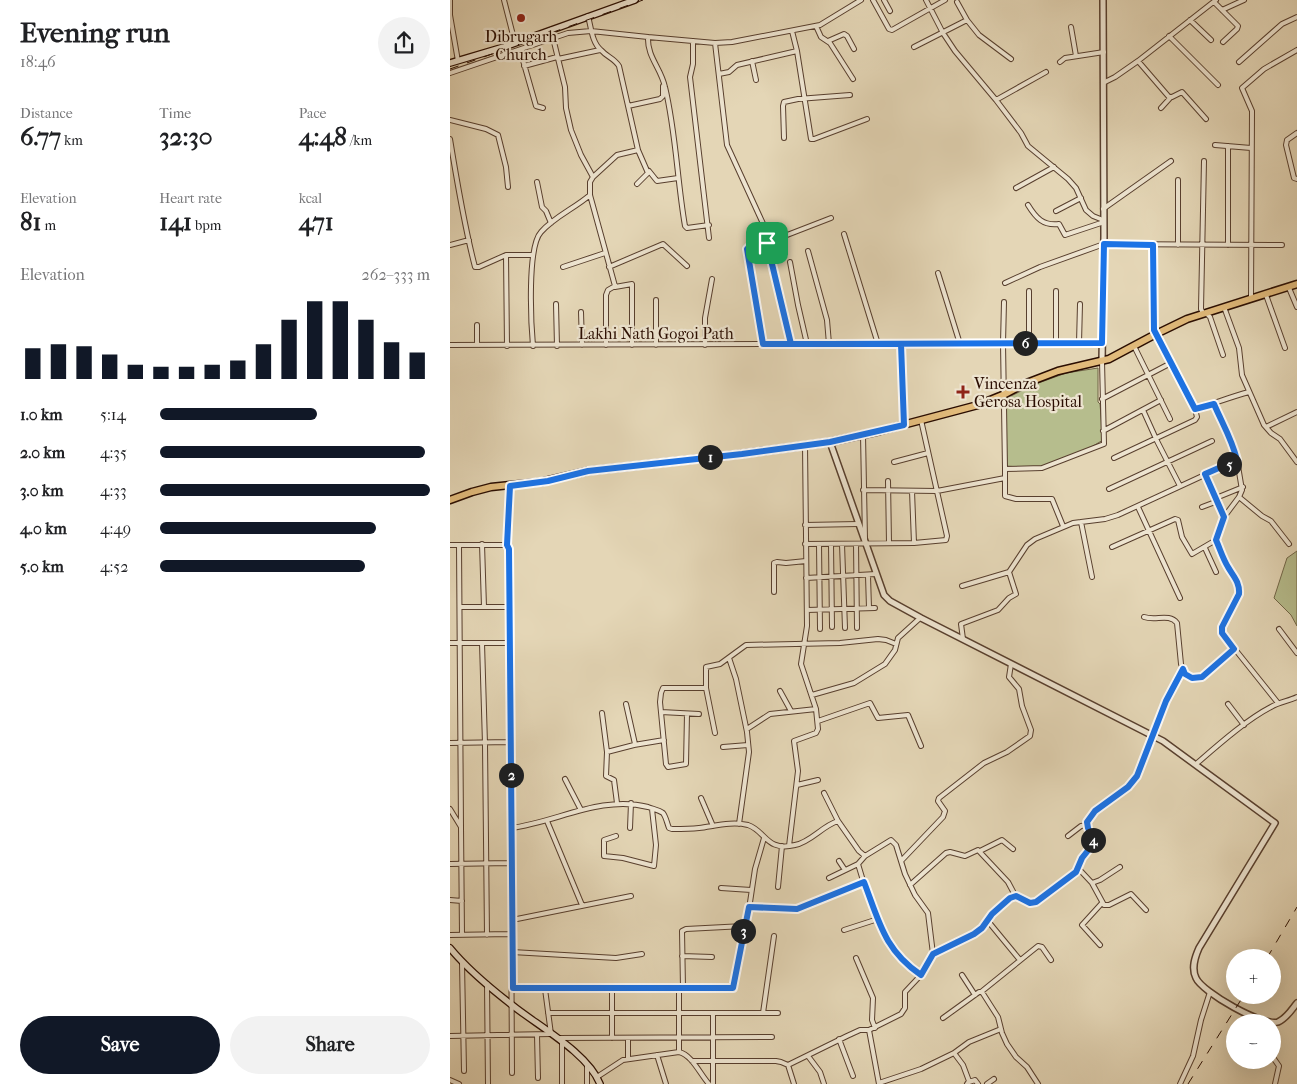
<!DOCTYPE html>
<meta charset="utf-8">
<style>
:root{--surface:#fff;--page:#f2f2f2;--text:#202124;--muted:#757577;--accent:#111827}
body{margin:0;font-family:"IM FELL French Canon",serif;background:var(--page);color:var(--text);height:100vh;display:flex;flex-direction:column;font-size:19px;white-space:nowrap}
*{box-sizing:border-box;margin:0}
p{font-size:16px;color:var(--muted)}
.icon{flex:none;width:28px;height:28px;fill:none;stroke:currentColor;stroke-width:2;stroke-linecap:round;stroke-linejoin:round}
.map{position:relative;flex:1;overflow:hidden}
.sheet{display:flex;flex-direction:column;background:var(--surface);width:450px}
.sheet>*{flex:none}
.tools{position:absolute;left:776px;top:949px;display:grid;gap:10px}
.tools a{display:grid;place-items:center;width:55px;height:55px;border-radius:50%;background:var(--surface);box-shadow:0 5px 20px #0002;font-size:25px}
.pin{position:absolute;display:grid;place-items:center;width:42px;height:42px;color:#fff;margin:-21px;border-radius:10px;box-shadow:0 2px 8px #0006}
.km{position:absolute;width:25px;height:25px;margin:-12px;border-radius:50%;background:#222;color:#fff;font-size:14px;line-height:25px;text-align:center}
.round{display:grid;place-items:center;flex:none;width:52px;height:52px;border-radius:26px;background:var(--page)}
.head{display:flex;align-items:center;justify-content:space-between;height:85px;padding:0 20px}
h1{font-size:28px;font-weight:700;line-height:38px}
.stats{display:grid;grid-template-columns:repeat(3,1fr);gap:8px;height:85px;padding:5px 20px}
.stats div{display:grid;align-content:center}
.stats b{font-size:25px;font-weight:700}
.stats small{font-size:14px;font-weight:400}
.stats p{font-size:14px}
.chart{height:140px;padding:10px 20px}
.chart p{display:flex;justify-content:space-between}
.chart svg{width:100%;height:90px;margin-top:5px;stroke:var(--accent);stroke-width:6}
.action{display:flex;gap:10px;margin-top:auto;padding:10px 20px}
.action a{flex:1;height:58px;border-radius:30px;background:var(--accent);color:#fff;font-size:20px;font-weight:700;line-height:58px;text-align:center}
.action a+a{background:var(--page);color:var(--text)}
ul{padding:0 20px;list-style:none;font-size:16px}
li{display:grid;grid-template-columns:80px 60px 1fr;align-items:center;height:38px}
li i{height:12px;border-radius:6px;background:var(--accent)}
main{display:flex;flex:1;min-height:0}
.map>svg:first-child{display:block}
</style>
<main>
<section class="sheet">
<div class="head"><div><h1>Evening run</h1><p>18:46</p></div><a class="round"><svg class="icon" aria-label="share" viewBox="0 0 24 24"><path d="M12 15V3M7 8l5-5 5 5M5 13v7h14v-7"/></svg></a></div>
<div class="stats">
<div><p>Distance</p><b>6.77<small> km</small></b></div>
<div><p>Time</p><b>32:30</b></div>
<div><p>Pace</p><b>4:48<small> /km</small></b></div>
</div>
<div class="stats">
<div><p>Elevation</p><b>81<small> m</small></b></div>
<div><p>Heart rate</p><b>141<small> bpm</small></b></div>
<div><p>kcal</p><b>471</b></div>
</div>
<div class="chart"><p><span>Elevation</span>262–333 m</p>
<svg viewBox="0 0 160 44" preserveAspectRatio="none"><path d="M5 44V29M15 44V27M25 44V28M35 44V32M45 44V37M55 44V38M65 44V38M75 44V37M85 44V35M95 44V27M105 44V15M115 44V6M125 44V6M135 44V15M145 44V26M155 44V31"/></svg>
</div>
<ul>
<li><b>1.0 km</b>5:14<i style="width:58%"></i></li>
<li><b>2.0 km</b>4:35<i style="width:98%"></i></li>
<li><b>3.0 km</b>4:33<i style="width:100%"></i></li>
<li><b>4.0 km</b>4:49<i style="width:80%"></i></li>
<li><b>5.0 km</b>4:52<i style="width:76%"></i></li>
</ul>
<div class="action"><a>Save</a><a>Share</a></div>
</section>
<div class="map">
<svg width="847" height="1084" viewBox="0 0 847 1084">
<rect width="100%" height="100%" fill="#e4d6b6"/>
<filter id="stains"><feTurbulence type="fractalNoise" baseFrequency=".004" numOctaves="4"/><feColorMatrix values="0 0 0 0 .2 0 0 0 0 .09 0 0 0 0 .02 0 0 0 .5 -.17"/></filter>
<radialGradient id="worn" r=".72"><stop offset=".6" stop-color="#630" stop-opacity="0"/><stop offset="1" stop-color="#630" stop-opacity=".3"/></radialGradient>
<path fill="#b6bd8d" stroke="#706547" d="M648,368V402L650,404L653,440L638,449L590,468L554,466L557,398L583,385L616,373Z
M847,551V626L841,615L824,598L837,558Z"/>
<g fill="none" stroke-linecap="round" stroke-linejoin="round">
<g stroke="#583f2e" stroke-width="6">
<path id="minor" d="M0,0V15L8,61
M54,0L65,43
M423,0L439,29L442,30L495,0
M434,0L440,11
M476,0L493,33L505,51L546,100L571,133L578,146L618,179L626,188L636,210L643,216L653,220
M507,2L517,20
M764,2L788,26L787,29L773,42
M772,10L794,0
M138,16C141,27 142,43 151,50C157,57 164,58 169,66L188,150L167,155L143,177L140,182V195L165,286L158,290L156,295V345
M740,20L761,40
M366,26L371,37L380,43L403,79
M621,27L626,56
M342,31L347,51
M719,36L768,85
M198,37L265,43L282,42L370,25L411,0
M103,38L115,87L116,108L121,130L131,155L143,177
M243,41V64L240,77L259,238
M378,41L394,34L397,36L404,49
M265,43L277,145L321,241
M464,47L517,20L529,35L561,59
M70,50L86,106L93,108
M108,59L150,50
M302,61L306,80
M688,61L719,97H722L732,92L756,119
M610,62L615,58L654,52
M789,62L832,24L847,17
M74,66L107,57
M0,73L118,33L141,31L198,37C197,57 211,68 215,87C226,132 227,180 235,226L237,228L259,225
M269,74L279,72L287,65L347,51L361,139H364L417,119
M653,83L665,77L688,61L766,0
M546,100L596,72
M178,106L210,99L213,96V86
M711,108L721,97
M0,120L36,129L48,135L56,167L58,187
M847,133L837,140L836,145L844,178L847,179
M334,138L333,106L334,102L348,99L400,95
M0,139C7,182 14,225 25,267H29L56,255L57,346
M765,145L801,148
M199,171L207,181L228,178
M728,180V245
M87,182L92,207L96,211L101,223
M187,184L198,173L188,150
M566,188L604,167
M578,205C586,218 593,226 609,224L615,235L654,222
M653,209L721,161
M606,211L631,198
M394,234L428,344
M319,242L381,218
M0,245L19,240
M778,245V146
M358,251L377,320L379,344
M56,255H83
M340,262L348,305L357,344
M113,267L155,253
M159,267L213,244L237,266
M488,273L510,344
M555,283L590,267L654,244L832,245
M165,287L182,284V345
M839,288L847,307
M579,291V343
M606,291V343
M816,295L835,348
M801,299L802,111L792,88L814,69L847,50
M206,300V345
M554,302L553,343L555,469L592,468L654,444L652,361
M106,304L107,346
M774,307L789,348L792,375L814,425L821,433L830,439L847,462
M131,312L132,345
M753,313L751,309L754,161
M756,313L760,317L773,355
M629,343L630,304
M313,344L297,249L299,247L317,243L341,344
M451,344L454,425
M0,345L652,343
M27,345V325
M255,345V318L262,279
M83,346C81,324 77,247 91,232C104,217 125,208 140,195
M684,346L720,419
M652,399L721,363
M745,409C763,404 780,397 799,392
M693,410L707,441L730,486
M816,427L847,412
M653,431L711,400
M413,435L415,539
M664,458L745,420L747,417L745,409L704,330L703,245
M787,460L792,490L789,497L774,517L766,540C770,549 773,559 778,567C782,576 790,582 789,594L774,621L772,633L828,703
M444,462L478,453
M555,469V496L566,499H602L613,526
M755,474L774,517
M438,481L439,543
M60,486L57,545L59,549L62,1073
M659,489L762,441
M413,490L487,491L555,478
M462,491L464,543
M789,497L812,516L821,521L839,544
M766,498L793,487
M688,507L730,598
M752,507L768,501
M631,522L642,577
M355,525L408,524
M32,544L34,607
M355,544L464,543L496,540L497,536L471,420
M369,544L370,629
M381,544L382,627
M392,544L395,628
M406,544L407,628
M0,545H57
M9,545L11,827
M662,547L725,519L728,520L732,537L742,554L766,540
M755,548L766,572
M418,576L419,608
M356,578L426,574
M512,586L559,572L577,545L585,539L623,523L655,519L668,515L787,460C782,439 772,423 764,404
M324,592V563L327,562L336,563L356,561
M10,607H59
M357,610L425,608
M694,617C706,621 719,613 727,623L731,664L735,674L742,678L752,677L784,649
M829,629L847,653
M513,639L511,624L548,610L559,598L566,594L559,572
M0,643H59
M32,643L35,744L37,935
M279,658L286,679L297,732L299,752L289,824
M256,688L265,733
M330,691L341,711
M362,695L404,683L435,664L445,650L448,638L470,618
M176,704L185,744
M778,704L794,725
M211,712L249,714
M152,713L157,752
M237,714L236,764L218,767L216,764L210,702L211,693L213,688H256V667L270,664L296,645L390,643L428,639L436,640L446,644
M368,721L420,703L428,718L458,715L471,746
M297,729L320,714L366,709
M0,743L60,742
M273,747L298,745
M746,764C768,745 796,720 821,707C829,702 839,701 847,697
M115,779L131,810
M347,785L368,780
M374,793L388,821
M251,798L263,826
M167,803L164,780L156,776L157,752L184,745L214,740
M0,809L11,827L12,935
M97,821L132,905
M61,828C107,822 151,795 198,807C203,809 209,810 213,813C216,817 217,823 219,828L222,829C231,829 240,829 249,828C265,826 282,821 298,825C316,831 316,852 345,845C361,842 372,826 388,821L409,851L415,856L441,840L446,845L455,874L465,895L478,913L483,954
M180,828L181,803
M166,836L154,840V856L173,858L204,866L206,845L202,809
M618,836L631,826L637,825
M339,846L348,771L344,741L366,733L368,729L366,709L351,664L357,626L355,445
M530,851L552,840L563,849
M452,860L493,817L495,811L488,801L489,798L534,763L557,752L580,736L581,730L572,706L569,689L559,677L561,664
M389,861L395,870
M0,864L62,863
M408,864C415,888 428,929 442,948C450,959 460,967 471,975
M628,868L642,883L650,880L670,867
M379,878L408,864L415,856
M642,883L654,905H659L681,894L696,910
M460,885L496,853L500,852L515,856L528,850L558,882L566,897
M328,887L332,846
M271,888L301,890
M0,900L12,901
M299,907L347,909L414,882
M62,920L181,896
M537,920L570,960
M394,930L428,919
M0,935L62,934
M650,945L632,925L652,903
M62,952L166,958L192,954
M232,956L262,957
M406,958L423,998L422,1020L425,1028
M12,963L14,1071
M512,975L525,995
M37,984L38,1084
M162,988V1038
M233,988L232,931L236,929L294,926
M63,989L283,987L299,909L305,869L314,838
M531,992L588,946L592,947L601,960
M98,1013H313L324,936
M263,1013V1084
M313,1013H328
M493,1018L529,992H532L548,1017L552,1033L557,1044L566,1057L577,1067L588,1084
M419,1030L429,1084
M87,1035L88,1078
M0,1036L101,1034L95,989
M108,1038L322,1037
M389,1039L403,1076
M112,1042V1084
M229,1052C242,1055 250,1074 259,1084
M504,1053L519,1042L551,1029
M207,1055L216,1084
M358,1056L370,1072L374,1084
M822,1056L829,1066L825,1084
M178,1059V1038
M242,1061H326L331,1062L338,1065L397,1036L410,1030H419L451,1014L455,1008V992L471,975L483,954L512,941L532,928L542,914L560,898L566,897L580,903L586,902L625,872L632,858L643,843L638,828L637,822L645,811L678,787L687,776L716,701L733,669
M137,1065V1084
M338,1065L344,1084
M147,1077L173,1060L229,1052V988
M0,1080L9,1084
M519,1082L525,1080L528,1084
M429,1083L471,1069L504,1053L513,1065L519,1081L517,1084
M537,1084L544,1079
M730,1084L743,1056L751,1020L760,992"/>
</g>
<g stroke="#583f2e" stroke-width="8">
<path id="tertiary" d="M652,361L654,236L653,0
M380,442L434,595L440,601L471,618L713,741L825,823L749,948C745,957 741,968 746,978C752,992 813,1027 828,1022C837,1018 842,1009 847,1003"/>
</g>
<g stroke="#2a0d01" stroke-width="8">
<path id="secondary" d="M0,63L54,47L185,0
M0,948C18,970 40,988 62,1005C88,1026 138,1053 150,1084"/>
</g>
<g stroke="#2a0d01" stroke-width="9">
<path id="primary" d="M0,500L22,492L41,487L91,482L138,471L291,454L380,442L430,431L528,405L555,394L574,384L608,371L659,359L706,334L737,319L847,284"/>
</g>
<use href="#minor" stroke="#ede4d0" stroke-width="4"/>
<use href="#tertiary" stroke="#ede4d0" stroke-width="5"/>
<use href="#secondary" stroke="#ede4d0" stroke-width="5.5"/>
<use href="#primary" stroke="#e2bb7b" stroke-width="6"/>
<path stroke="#2a0d01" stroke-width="1" stroke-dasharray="9 9" stroke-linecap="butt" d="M0,69L193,0
M817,958L847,907
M738,1084L794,995"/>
</g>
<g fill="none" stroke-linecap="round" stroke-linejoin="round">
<g stroke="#fff" stroke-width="10">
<path id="route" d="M317,243L341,344H451L454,425L380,442L292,454L138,471L98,481L60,486L57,545L59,549L63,988H283L299,907L347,909L414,882C429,921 434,950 471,975L483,954L524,934L532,928L542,914L560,898L566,896L580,903L586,902L626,872L632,858L644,843L638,828L637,822L645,811L678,787L687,776L716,701L733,669L735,674L742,678L752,677L784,649L772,633V627L789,594C790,582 783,576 778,567C773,559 770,549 766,540L774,517L755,474L787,460C782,439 772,423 764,404L745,409L704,330L703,245L654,244L652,343L379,344C357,344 335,344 313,344L297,249L299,247L317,243"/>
</g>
<use href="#route" stroke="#1a73e8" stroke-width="6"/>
</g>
<g fill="#8f2418" stroke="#ede4d0" stroke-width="2">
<circle cx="71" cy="18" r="5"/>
<path d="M510.5 384.5h5v5h5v5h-5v5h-5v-5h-5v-5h5z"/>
</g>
<g text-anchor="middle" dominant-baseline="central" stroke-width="4.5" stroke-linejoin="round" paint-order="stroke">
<g font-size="16" fill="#2a0d01" stroke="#ede4d0">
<text x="71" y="36">Dibrugarh<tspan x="71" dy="18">Church</tspan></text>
<text x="524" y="383" text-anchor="start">Vincenza<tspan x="524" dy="18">Gerosa Hospital</tspan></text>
</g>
<g font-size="16" fill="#2a0d01" stroke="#ede4d0">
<text x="206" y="333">Lakhi Nath Gogoi Path</text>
</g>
</g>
<rect width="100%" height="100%" filter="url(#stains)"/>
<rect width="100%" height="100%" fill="url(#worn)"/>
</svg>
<div class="tools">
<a>+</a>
<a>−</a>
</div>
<div class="pin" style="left:317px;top:243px;background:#1e9e55"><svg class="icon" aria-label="arrive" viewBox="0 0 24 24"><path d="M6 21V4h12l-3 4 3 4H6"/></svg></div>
<b class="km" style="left:260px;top:457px">1</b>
<b class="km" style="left:61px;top:775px">2</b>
<b class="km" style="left:293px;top:931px">3</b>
<b class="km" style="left:643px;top:840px">4</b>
<b class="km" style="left:779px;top:464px">5</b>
<b class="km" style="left:575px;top:343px">6</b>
</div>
</main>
